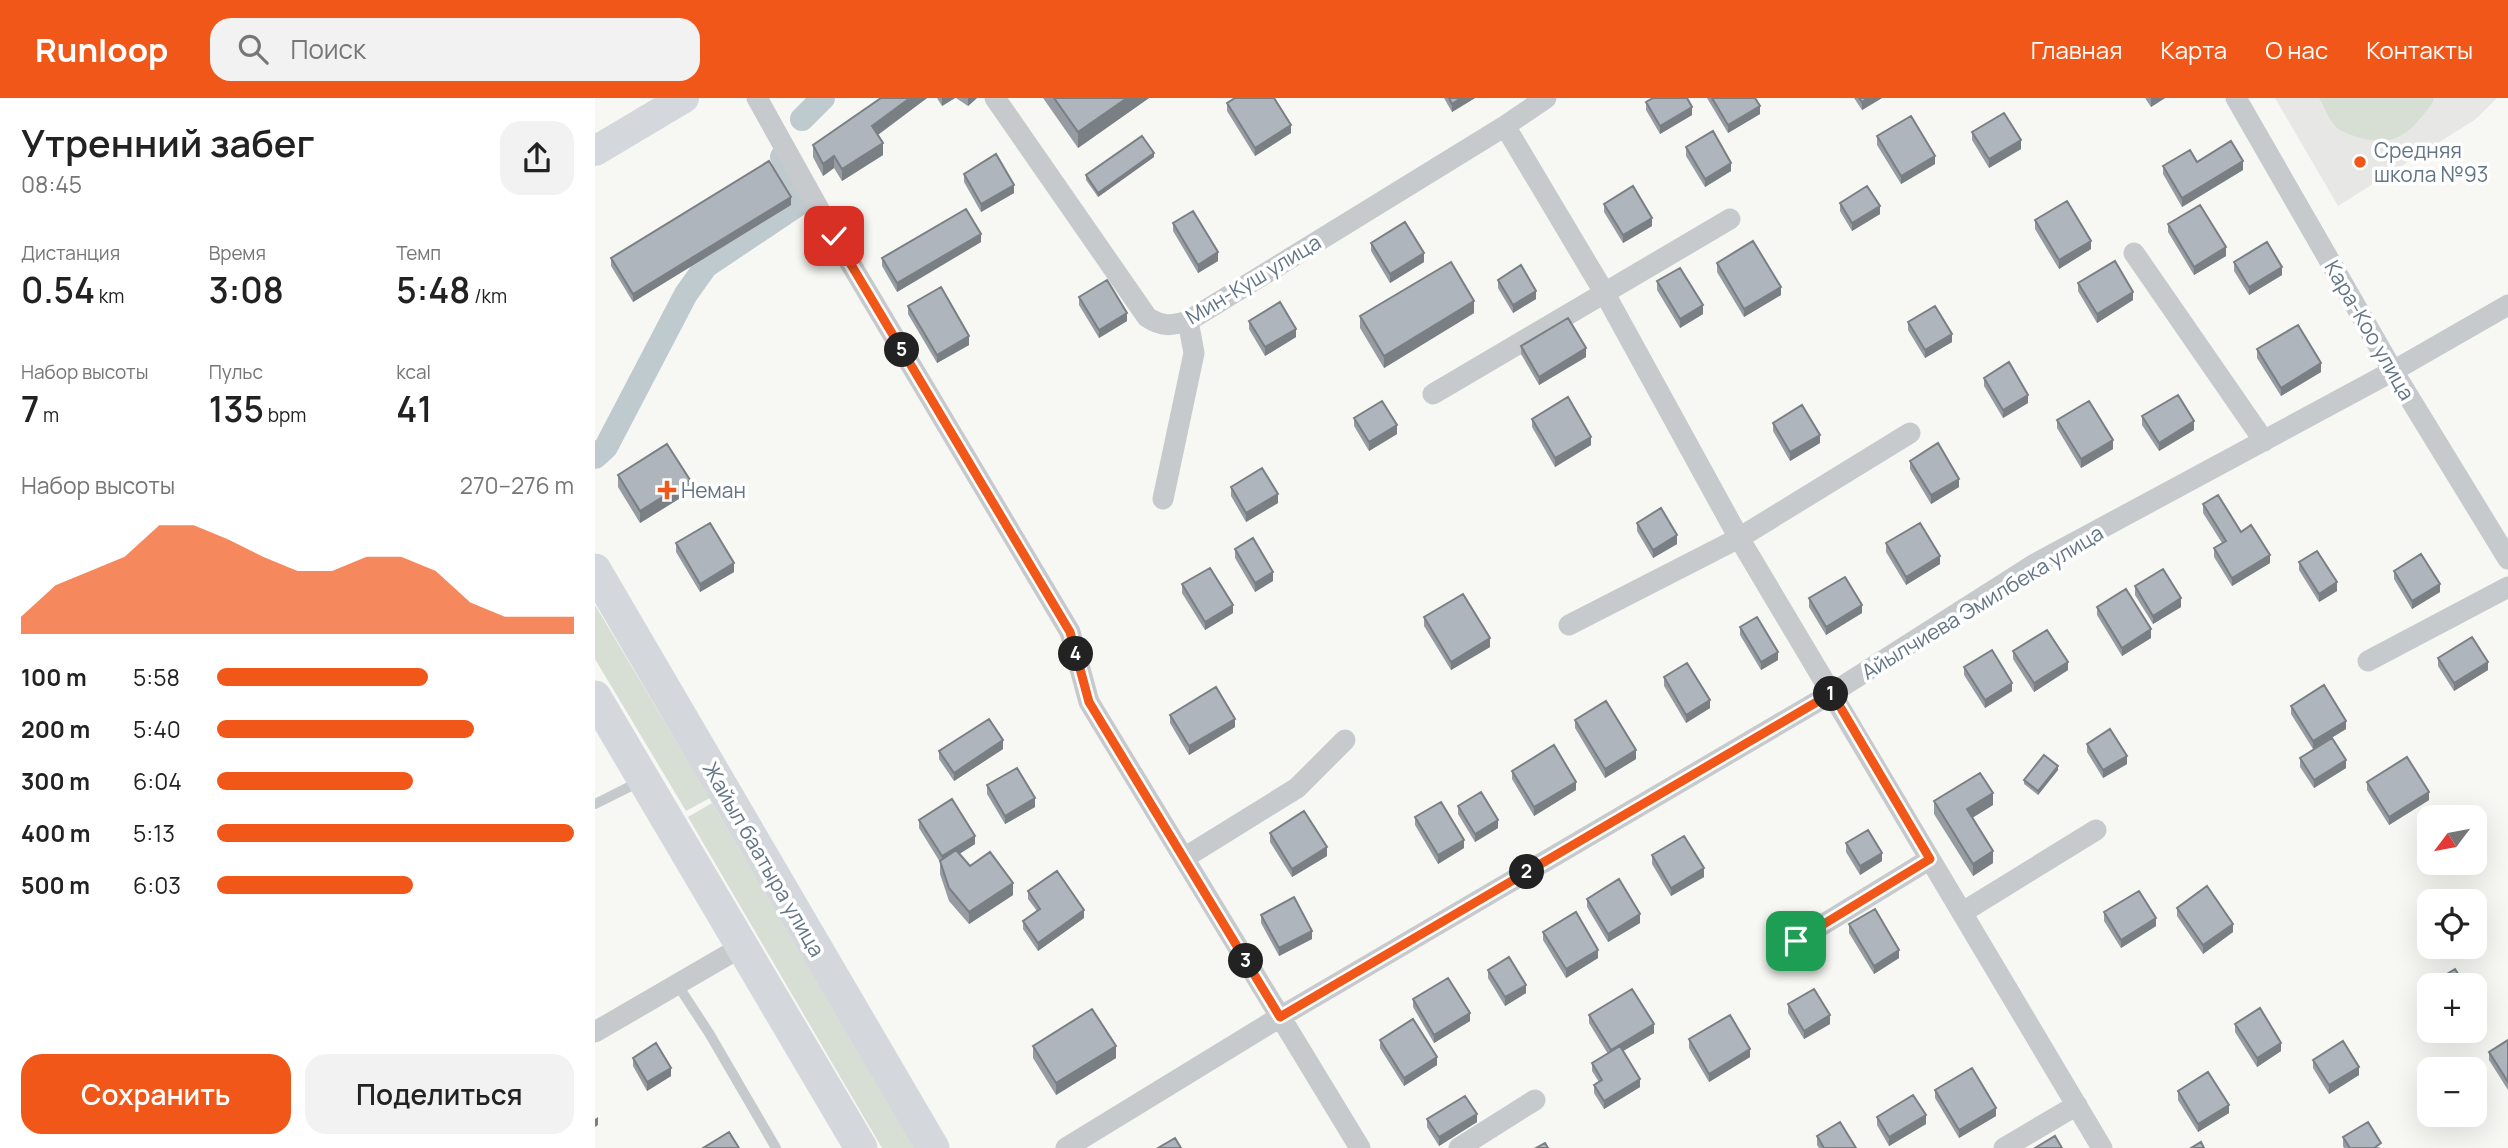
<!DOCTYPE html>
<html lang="ru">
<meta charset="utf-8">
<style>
:root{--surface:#fff;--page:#f2f2f2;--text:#222;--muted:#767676;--accent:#f15719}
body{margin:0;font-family:Manrope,sans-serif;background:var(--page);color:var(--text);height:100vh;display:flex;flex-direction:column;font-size:26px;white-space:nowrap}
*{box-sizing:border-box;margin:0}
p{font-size:23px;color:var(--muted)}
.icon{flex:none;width:38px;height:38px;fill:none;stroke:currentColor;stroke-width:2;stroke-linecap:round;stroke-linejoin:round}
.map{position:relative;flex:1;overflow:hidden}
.side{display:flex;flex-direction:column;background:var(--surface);width:595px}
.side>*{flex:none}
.needle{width:46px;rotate:238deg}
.buttons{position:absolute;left:1822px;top:707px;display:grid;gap:14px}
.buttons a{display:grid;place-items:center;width:70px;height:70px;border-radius:14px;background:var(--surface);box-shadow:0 7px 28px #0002;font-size:35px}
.pin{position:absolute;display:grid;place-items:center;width:60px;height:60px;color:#fff;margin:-30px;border-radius:14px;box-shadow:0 4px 10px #0006}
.km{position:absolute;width:35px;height:35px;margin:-18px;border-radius:50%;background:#222;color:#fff;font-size:19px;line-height:35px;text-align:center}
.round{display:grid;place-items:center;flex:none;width:74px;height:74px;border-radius:21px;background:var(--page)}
.summary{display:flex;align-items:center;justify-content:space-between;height:119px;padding:0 21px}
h1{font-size:38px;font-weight:600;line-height:52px}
.figures{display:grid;grid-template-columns:repeat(3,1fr);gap:10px;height:119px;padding:7px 21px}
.figures div{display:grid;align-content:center}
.figures b{font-size:35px;font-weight:600}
.figures small{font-size:19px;font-weight:400}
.figures p{font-size:19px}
.chart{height:196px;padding:14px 21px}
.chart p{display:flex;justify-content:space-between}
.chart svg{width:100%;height:126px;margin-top:7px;fill:var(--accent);opacity:.7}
.action{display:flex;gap:14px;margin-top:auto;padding:14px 21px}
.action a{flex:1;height:80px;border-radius:21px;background:var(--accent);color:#fff;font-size:28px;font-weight:600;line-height:80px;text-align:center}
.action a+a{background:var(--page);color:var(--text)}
ul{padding:0 21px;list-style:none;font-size:23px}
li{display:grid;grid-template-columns:112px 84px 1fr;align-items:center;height:52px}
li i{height:18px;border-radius:9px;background:var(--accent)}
header{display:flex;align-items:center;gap:42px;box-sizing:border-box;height:98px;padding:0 35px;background:var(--accent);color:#fff}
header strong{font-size:33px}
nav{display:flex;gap:38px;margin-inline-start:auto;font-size:24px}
.search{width:490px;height:63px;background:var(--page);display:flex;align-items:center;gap:18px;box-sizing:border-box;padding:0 24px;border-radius:21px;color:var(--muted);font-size:26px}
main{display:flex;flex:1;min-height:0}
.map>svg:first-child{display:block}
</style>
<header>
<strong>Runloop</strong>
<div class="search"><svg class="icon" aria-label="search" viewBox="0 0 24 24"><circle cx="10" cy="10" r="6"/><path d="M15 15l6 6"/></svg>Поиск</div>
<nav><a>Главная</a><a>Карта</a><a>О нас</a><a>Контакты</a></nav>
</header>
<main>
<section class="side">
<div class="summary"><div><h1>Утренний забег</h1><p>08:45</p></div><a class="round"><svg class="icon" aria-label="share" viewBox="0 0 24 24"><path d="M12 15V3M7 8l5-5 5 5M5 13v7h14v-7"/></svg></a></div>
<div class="figures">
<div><p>Дистанция</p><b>0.54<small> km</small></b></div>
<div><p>Время</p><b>3:08</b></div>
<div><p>Темп</p><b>5:48<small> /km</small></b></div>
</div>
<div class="figures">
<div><p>Набор высоты</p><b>7<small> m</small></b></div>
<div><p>Пульс</p><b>135<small> bpm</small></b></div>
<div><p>kcal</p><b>41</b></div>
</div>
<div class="chart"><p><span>Набор высоты</span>270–276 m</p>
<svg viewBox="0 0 160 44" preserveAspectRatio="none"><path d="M0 44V38L10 27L20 22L30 17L40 6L50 6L60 11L70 17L80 22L90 22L100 17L110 17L120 22L130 33L140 38L150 38L160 38V44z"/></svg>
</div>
<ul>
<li><b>100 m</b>5:58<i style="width:59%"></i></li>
<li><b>200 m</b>5:40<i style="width:72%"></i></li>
<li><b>300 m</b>6:04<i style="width:55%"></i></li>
<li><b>400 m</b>5:13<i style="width:100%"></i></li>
<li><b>500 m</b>6:03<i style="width:55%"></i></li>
</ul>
<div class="action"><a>Сохранить</a><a>Поделиться</a></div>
</section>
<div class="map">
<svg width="1913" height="1050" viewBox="0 0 1913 1050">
<rect width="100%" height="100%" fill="#f7f7f3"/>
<path fill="#e7e8e6" d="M1680,0H1902L1881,21L1743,108Z"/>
<path fill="#d7dfd4" d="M1724,0H1839L1838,4C1817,32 1804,50 1766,40C1759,38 1746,34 1741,29C1734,22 1729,8 1724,0Z
M0,507L115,700L91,713L0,561Z
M117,705L320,1050H287L93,719Z"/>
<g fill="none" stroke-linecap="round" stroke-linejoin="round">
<path stroke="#bfcacf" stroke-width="24" d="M207,21L228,0
M0,359L11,349L91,196L111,168L205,105L187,59"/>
<path stroke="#c6cacd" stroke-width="10" d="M0,706L46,683
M82,886L114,935L181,1050"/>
<path stroke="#c6cacd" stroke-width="21" d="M162,0L239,138L475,534L494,604L765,1050
M400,0L552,219C567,229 576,228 593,223L910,28L951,0
M1641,0L1798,273L1913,461
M910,28L1009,194L1144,440L1507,1050
M1539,155L1669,343
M838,296L1135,121
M568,401L599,255L593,223
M974,527L1144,440L1315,335
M1773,563L1913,489
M589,760L702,690L750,642
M1368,814L1501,732
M1201,843L1335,761
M0,934L148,848
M471,1050L685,919L1237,595L1438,467L1798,273L1913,207
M864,1050L940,1002
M1409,1050L1482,1007"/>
<path stroke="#d4d8dd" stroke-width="30" d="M0,53L89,0"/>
<path stroke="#d4d8dd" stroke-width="33" d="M0,472L338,1050
M0,599L266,1050"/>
</g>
<path fill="#969ca2" d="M286,0H332L283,37L288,57L247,83L239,70L228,78L218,59V47Z
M342,0H360L347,8Z
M361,0H382L373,8Z
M448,0H554L483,50Z
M849,0H880L857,14Z
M1112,0H1160L1165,16L1133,35Z
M1259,0H1287L1267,12Z
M1550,0H1570L1556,9Z
M1051,4L1097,17L1065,36L1051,12Z
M632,5L696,35L660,58L632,13Z
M1377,34L1426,51L1394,70L1377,42Z
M1282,38L1340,66L1306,86L1282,47Z
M1091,49L1136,73L1110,89L1091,58Z
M559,59L503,99L491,82V77Z
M1602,64L1648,72L1587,109L1568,76V68Z
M369,76L419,95L386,114L369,84Z
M1245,105L1285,116L1257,133L1245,113Z
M1009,106L1057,128L1028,145L1009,114Z
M196,107L38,204L16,168V160Z
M1440,122L1496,151L1464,171L1440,131Z
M578,125L623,163L603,175L578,133Z
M1573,126L1631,158L1599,177L1573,134Z
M386,144L302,194L287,168V160Z
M776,145L829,164L795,185L776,153Z
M1639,164L1687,177L1654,197L1639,173Z
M1122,165L1186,197L1149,219L1122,174Z
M903,182L941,201L918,215L903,190Z
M1062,183L1108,216L1085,230L1062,192Z
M1483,185L1538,202L1502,225L1483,193Z
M484,199L532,223L504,240L484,207Z
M313,208L374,247L342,265L313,216Z
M879,215L789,270L765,230V218Z
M654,223L701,239L670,258L654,231Z
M1313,224L1357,244L1330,260L1313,232Z
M926,248L991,259L944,287L926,256Z
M1662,251L1726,274L1686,298L1662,260Z
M1389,280L1433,305L1408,320L1389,288Z
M1547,318L1599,332L1564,353L1547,327Z
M759,320L802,336L774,353L759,328Z
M937,321L996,347L960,369L937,329Z
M1462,322L1518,351L1486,370L1462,330Z
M1178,325L1225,345L1195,363L1178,333Z
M1315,363L1364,389L1336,406L1315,371Z
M23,377L95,394L45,425L23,389Z
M636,389L683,405L651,424L636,398Z
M1608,406L1646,434L1675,465L1637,488L1619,459V450L1627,445L1608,415Z
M1042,425L1082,446L1058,460L1042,433Z
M81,445L139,474L105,494L81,454Z
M1291,445L1345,466L1311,487L1291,454Z
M640,451L678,483L660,494L640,460Z
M1704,464L1742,493L1724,504L1704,472Z
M1799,473L1845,494L1817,511L1799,481Z
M587,486L638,515L610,532L587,495Z
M1540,488L1586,509L1558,526L1540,497Z
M1214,500L1267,515L1231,537L1214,509Z
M1502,509L1556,540L1527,558L1502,517Z
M829,519L895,549L856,572L829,528Z
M1145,529L1183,562L1166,572L1145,537Z
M1418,553L1473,572L1439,594L1418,561Z
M1843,560L1893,572L1859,593L1843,568Z
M1369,569L1417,593L1390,610L1369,577Z
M1069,579L1115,610L1091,625L1069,588Z
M1696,608L1751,631L1718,651L1696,616Z
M575,617L640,629L594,657L575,625Z
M980,622L1041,661L1010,680L980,630Z
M1492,646L1532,666L1508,680L1492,654Z
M408,651L359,683L344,661V653Z
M1705,660L1751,670L1719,690L1705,669Z
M1463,672L1443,697L1429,686V682Z
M917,673L981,692L939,718L917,681Z
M1772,684L1834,702L1794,727L1772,692Z
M392,687L440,709L410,726L392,696Z
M1339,703L1398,707L1377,720L1398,765L1378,778L1339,716Z
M863,708L903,730L880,744L863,716Z
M820,719L869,750L843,766L820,727Z
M324,722L380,746L364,756L375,768L418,797L374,826L354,803L345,776V764L324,730Z
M675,735L732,758L697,779L675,744Z
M1251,745L1287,763L1265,777L1251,754Z
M1057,757L1109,779L1076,798L1057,766Z
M433,793L489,820L443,853L428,831V823L442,813L433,801Z
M992,801L1045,825L1013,844L992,809Z
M1582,810L1638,834L1608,856L1582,818Z
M1509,814L1561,828L1526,850L1509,823Z
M666,817L717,841L684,858L666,825Z
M1254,826L1304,860L1279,876L1254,835Z
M948,834L1003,860L971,880L948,842Z
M893,872L931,895L910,908L893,880Z
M1834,887V902L1831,897V889Z
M818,901L875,923L839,945L818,909Z
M1193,906L1235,926L1209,941L1193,915Z
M994,917L1059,935L1028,953L1045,989L1009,1011L999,995V987L1004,984L997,973V965L1013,956L994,925Z
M1640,926L1686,953L1662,969L1640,934Z
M1094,941L1155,959L1114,984L1094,950Z
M785,942L842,967L809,988L785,950Z
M1913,942V992L1894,962V954Z
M438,948L521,960L461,997L438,960Z
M38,960L76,978L52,993L38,968Z
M1718,962L1764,977L1734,996L1718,970Z
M1340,992L1401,1018L1364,1040L1340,1000Z
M1583,993L1634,1015L1603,1034L1583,1002Z
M1282,1019L1331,1026L1294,1048L1282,1027Z
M832,1021L882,1024L844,1048L832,1029Z
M1222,1038L1261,1050H1224L1222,1047Z
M1748,1039L1786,1050H1749L1748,1048Z"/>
<path fill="#7a7f84" d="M315,0H332L277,41V28Z
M347,0H360L347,8Z
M373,0H382L373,8Z
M532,0H554L483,50V34Z
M866,0H880L857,14V6Z
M1273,0H1287L1267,12V4Z
M1556,0H1570L1556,9Z
M1165,8V16L1133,35V27Z
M1097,9V17L1065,36V28Z
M696,27V35L660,58V50Z
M1426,42V51L1394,70V61Z
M288,45V57L247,83V71Z
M559,55V59L503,99V95Z
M239,58V70L228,78V66Z
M1340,58V66L1306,86V78Z
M1648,63V72L1587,109V100Z
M1136,65V73L1110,89V81Z
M419,87V95L386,114V106Z
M196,99V107L38,204V196Z
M1285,108V116L1257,133V125Z
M1057,120V128L1028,145V137Z
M386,136V144L302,194V185Z
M1496,143V151L1464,171V162Z
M1631,149V158L1599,177V169Z
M623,154V163L603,175V167Z
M829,155V164L795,185V176Z
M1687,169V177L1654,197V189Z
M1186,189V197L1149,219V211Z
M941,193V201L918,215V207Z
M1538,194V202L1502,225V216Z
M879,203V215L789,270V258Z
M1108,207V216L1085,230V221Z
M532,215V223L504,240V232Z
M701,231V239L670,258V249Z
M1357,236V244L1330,260V252Z
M374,238V247L342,265V257Z
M991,250V259L944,287V279Z
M1726,265V274L1686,298V290Z
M1433,297V305L1408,320V312Z
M1599,323V332L1564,353V345Z
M802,327V336L774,353V344Z
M1225,337V345L1195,363V354Z
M996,339V347L960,369V360Z
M1518,342V351L1486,370V361Z
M1364,381V389L1336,406V397Z
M95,382V394L45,425V413Z
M683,396V405L651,424V415Z
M1082,437V446L1058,460V452Z
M1675,457V465L1637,488V480Z
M1345,458V466L1311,487V479Z
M139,465V474L105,494V486Z
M678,474V483L660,494V485Z
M1742,484V493L1724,504V496Z
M1845,486V494L1817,511V503Z
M1586,500V509L1558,526V518Z
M638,507V515L610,532V524Z
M1267,507V515L1231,537V529Z
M1556,531V540L1527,558V550Z
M895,540V549L856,572V564Z
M1183,554V562L1166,572V564Z
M1473,564V572L1439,594V585Z
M1893,564V572L1859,593V585Z
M1417,585V593L1390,610V602Z
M1115,602V610L1091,625V617Z
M640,621V629L594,657V648Z
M1751,623V631L1718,651V643Z
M408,642V651L359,683V675Z
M1041,652V661L1010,680V671Z
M1532,658V666L1508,680V672Z
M1751,662V670L1719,690V682Z
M1463,668V672L1443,697V693Z
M981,684V692L939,718V709Z
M1834,694V702L1794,727V719Z
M1398,695V707L1372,723V711Z
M440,700V709L410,726V718Z
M903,722V730L880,744V736Z
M380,738V746L347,767V758Z
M869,742V750L843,766V757Z
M732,749V758L697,779V771Z
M1398,753V765L1378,778V766Z
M1287,755V763L1265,777V768Z
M1109,770V779L1076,798V790Z
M418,785V797L374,826V814Z
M489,812V820L443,853V845Z
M1045,816V825L1013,844V836Z
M1561,820V828L1526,850V842Z
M1884,823V832L1880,834V826Z
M1638,826V834L1608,856V847Z
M717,833V841L684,858V850Z
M1003,852V860L971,880V871Z
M1304,852V860L1279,876V868Z
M931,887V895L910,908V899Z
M875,915V923L839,945V937Z
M1235,917V926L1209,941V933Z
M1059,926V935L1016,960V952Z
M1686,945V953L1662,969V960Z
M521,948V960L461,997V985Z
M1155,951V959L1114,984V976Z
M842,959V967L809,988V980Z
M1764,969V977L1734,996V987Z
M76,970V978L52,993V984Z
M1045,981V989L1009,1011V1003Z
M1634,1007V1015L1603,1034V1026Z
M1401,1010V1018L1364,1040V1032Z
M882,1016V1024L844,1048V1039Z
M1331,1017V1026L1294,1048V1039Z
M3,1019V1027L0,1029V1021Z"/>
<path fill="#aeb5bc" stroke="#7a7f84" stroke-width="2" d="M286,0H315L277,28L288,45L247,71L239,58L228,66L218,47Z
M459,0H532L483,34Z
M640,0H679L696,27L660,50L632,5Z
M854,0H866L857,6Z
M1058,0H1092L1097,9L1065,28L1051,4Z
M1117,0H1160L1165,8L1133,27Z
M1264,0H1273L1267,4Z
M1409,15L1426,42L1394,61L1377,34Z
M1316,18L1340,58L1306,78L1282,38Z
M1118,33L1136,65L1110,81L1091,49Z
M547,38L559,55L503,95L491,77Z
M1636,43L1648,63L1587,100L1568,68L1595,52L1602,64Z
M401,56L419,87L386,106L369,76Z
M174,63L196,99L38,196L16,160Z
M1038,88L1057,120L1028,137L1009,106Z
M1272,88L1285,108L1257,125L1245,105Z
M1472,103L1496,143L1464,162L1440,122Z
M1605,107L1631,149L1599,169L1573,126Z
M371,111L386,136L302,185L287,160Z
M598,113L623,154L603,167L578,125Z
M810,124L829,155L795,176L776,145Z
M1158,143L1186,189L1149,211L1122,165Z
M1672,144L1687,169L1654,189L1639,164Z
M1520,163L1538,194L1502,216L1483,185Z
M856,164L879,203L789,258L765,218Z
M926,167L941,193L918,207L903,182Z
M1085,170L1108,207L1085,221L1062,183Z
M512,182L532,215L504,232L484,199Z
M346,189L374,238L342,257L313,208Z
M685,204L701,231L670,249L654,223Z
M1340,208L1357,236L1330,252L1313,224Z
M973,220L991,250L944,279L926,248Z
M1703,227L1726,265L1686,290L1662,251Z
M1414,264L1433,297L1408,312L1389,280Z
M1583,297L1599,323L1564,345L1547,318Z
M973,299L996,339L960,360L937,321Z
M787,303L802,327L774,344L759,320Z
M1494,303L1518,342L1486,361L1462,322Z
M1207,307L1225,337L1195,354L1178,325Z
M1343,345L1364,381L1336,397L1315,363Z
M72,346L95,382L45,413L23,377Z
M667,370L683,396L651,415L636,389Z
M1623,397L1646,434L1656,427L1675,457L1637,480L1619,450L1631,443L1608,406Z
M1066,410L1082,437L1058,452L1042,425Z
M115,425L139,465L105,486L81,445Z
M1325,425L1345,458L1311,479L1291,445Z
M658,440L678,474L660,485L640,451Z
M1722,453L1742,484L1724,496L1704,464Z
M1826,456L1845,486L1817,503L1799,473Z
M615,470L638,507L610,524L587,486Z
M1568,471L1586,500L1558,518L1540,488Z
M1250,479L1267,507L1231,529L1214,500Z
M1531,491L1556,531L1527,550L1502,509Z
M868,496L895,540L856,564L829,519Z
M1162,519L1183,554L1166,564L1145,529Z
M1452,532L1473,564L1439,585L1418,553Z
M1877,539L1893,564L1859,585L1843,560Z
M1397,552L1417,585L1390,602L1369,569Z
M1092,565L1115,602L1091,617L1069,579Z
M1729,587L1751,623L1718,643L1696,608Z
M621,589L640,621L594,648L575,617Z
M1011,603L1041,652L1010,671L980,622Z
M394,621L408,642L359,675L344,653Z
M1515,631L1532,658L1508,672L1492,646Z
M1737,640L1751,662L1719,682L1705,660Z
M959,647L981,684L939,709L917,673Z
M1449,657L1463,668L1443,693L1429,682Z
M1812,659L1834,694L1794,719L1772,684Z
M422,670L440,700L410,718L392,687Z
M1385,675L1398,695L1372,711L1398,753L1378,766L1339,703Z
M886,694L903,722L880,736L863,708Z
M357,701L380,738L347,758L324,722Z
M846,704L869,742L843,757L820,719Z
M709,713L732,749L697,771L675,735Z
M1273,732L1287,755L1265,768L1251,745Z
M1089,738L1109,770L1076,790L1057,757Z
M361,752L375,768L395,754L418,785L374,814L354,790L345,763Z
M462,773L489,812L443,845L428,823L445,811L433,793Z
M1024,781L1045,816L1013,836L992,801Z
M1612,788L1638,826L1608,847L1582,810Z
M1544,793L1561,820L1526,842L1509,814Z
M699,799L717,833L684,850L666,817Z
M1869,799L1872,803H1863Z
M1280,811L1304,852L1279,868L1254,826Z
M981,814L1003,852L971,871L948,834Z
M1880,816L1884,823L1880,826Z
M914,859L931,887L910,899L893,872Z
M1860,871L1870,887H1834Z
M853,880L875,915L839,937L818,901Z
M1037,891L1059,926L1016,952L994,917Z
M1219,891L1235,917L1209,933L1193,906Z
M1665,910L1686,945L1662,960L1640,926Z
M497,911L521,948L461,985L438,948Z
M1135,917L1155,951L1114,976L1094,941Z
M818,921L842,959L809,980L785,942Z
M1913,942V984L1894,954Z
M1748,943L1764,969L1734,987L1718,962Z
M61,945L76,970L52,984L38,960Z
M1025,948L1045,981L1009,1003L999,987L1007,982L997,965Z
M1377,970L1401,1010L1364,1032L1340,992Z
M1613,974L1634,1007L1603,1026L1583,993Z
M1318,997L1331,1017L1294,1039L1282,1019Z
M870,998L882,1016L844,1039L832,1021Z
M1245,1024L1261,1050H1229L1222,1038Z
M1773,1024L1786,1045L1779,1050H1755L1748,1039Z
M134,1034L144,1050H108Z
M1460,1038L1467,1050H1440Z
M580,1040L586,1050H563Z
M1606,1044L1609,1050H1596Z
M950,1045L953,1050H941Z"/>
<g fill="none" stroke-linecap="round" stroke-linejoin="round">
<g stroke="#fff" stroke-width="14">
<path id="route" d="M239,138L475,534L494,604L685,919L1237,595L1335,761L1201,843"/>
</g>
<use href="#route" stroke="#f15719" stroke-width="9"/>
</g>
<g fill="#f15719" stroke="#fff" stroke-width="2.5">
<circle cx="1765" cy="64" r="7"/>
<path d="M68.5 381.5h7v7h7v7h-7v7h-7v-7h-7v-7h7z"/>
</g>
<g text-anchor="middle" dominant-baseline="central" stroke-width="7" stroke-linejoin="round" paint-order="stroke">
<g font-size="21" fill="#637587" stroke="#fff" text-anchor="start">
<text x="1779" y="52">Средняя<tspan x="1779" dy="24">школа №93</tspan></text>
<text x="86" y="392">Неман</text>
</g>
<g font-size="21" fill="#637587" stroke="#fff">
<text transform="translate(658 181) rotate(-31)">Мин-Куш улица</text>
<text transform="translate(1775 232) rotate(60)">Кара-Коо улица</text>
<text transform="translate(1387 504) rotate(-31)">Айылчиева Эмилбека улица</text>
<text transform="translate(169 761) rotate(60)">Жайыл баатыра улица</text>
</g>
</g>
</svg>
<div class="buttons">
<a><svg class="needle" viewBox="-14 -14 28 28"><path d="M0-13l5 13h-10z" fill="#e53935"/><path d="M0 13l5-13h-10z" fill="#767676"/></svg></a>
<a><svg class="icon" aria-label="locate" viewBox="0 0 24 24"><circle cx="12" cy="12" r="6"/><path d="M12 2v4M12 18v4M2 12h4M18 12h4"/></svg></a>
<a>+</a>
<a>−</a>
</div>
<div class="pin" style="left:1201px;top:843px;background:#1e9e55"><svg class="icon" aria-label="arrive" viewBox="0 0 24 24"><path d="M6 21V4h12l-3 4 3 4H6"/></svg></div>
<div class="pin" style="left:239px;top:138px;background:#d93025"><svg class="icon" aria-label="check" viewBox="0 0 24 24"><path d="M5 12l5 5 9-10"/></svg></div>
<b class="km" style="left:1236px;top:596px">1</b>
<b class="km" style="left:932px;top:774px">2</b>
<b class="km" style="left:651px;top:863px">3</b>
<b class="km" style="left:481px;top:556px">4</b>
<b class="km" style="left:307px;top:252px">5</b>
</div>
</main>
